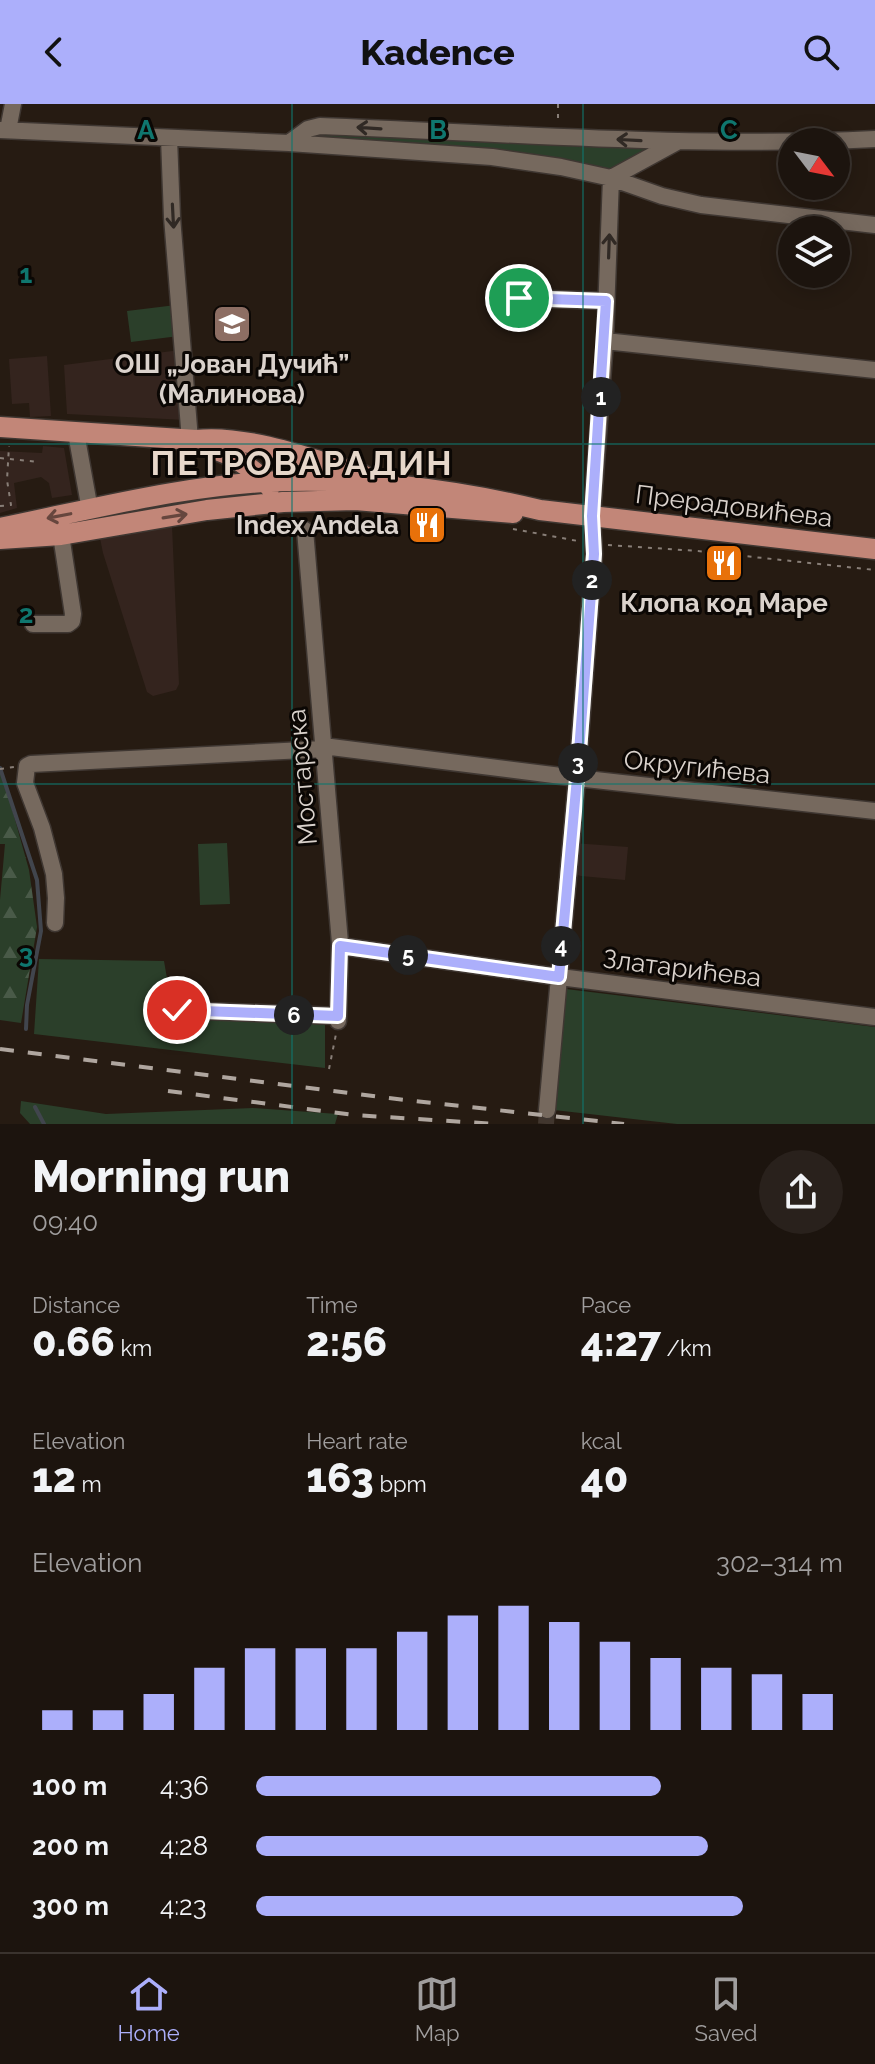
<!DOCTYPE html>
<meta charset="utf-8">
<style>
:root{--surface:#1c140e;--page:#29211c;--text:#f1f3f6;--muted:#a09e9e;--line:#3a332e;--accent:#acaffb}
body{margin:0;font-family:Raleway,sans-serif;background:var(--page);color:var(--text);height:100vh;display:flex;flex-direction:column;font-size:30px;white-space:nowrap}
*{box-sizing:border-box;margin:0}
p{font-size:26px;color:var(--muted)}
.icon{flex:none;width:44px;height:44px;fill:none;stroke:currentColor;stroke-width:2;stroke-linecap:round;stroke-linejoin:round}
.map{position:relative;height:1020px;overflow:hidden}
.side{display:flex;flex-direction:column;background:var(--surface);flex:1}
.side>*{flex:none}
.needle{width:52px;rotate:122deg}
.buttons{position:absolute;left:778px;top:24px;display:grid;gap:16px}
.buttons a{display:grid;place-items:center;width:72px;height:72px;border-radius:50%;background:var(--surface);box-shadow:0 4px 20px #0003,0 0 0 2px var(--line);font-size:40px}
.pin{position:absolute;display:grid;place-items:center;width:68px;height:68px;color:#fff;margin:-34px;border:4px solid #fff;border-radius:50%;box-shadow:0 2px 8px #0007}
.km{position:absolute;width:40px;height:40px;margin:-20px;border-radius:50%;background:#222;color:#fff;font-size:22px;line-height:40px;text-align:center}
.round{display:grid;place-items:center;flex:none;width:84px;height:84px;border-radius:42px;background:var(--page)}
.head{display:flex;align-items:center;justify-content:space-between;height:136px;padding:0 32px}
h1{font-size:44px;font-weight:800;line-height:60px}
.stats{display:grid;grid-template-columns:repeat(3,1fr);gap:12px;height:136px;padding:8px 32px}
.stats div{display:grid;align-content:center}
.stats b{font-size:40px;font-weight:800}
.stats small{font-size:22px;font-weight:400}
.stats p{font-size:22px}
.chart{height:224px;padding:16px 32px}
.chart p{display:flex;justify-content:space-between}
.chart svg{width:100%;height:144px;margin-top:8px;stroke:var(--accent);stroke-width:6}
ul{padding:0 32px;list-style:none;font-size:26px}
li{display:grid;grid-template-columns:128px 96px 1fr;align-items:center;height:60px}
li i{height:20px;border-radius:10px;background:var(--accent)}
header{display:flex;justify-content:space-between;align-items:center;height:104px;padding:0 32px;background:var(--accent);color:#111;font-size:36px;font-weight:800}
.dock{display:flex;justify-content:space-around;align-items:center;height:112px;border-top:2px solid var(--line);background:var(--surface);font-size:22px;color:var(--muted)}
.dock a{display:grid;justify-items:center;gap:4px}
.dock .active{color:var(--accent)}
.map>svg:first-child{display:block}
</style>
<header><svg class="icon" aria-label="back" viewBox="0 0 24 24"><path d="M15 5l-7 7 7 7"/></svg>Kadence<svg class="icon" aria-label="search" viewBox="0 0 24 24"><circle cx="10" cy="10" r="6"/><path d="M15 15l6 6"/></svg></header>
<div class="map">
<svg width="875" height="1020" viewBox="0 0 875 1020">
<defs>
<pattern id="forest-firs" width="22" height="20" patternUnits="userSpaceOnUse" patternTransform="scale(2)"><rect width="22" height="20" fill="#2b3f2a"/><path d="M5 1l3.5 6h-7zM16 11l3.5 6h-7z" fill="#495a48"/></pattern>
</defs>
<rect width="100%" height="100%" fill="#261b12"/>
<path fill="#34241e" d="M180,246L186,316L67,310L64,261Z
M47,252L51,312L30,313L29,299L12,300L9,255Z
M43,342L64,344L72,391L52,394L49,379L41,373L14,379L17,404L0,409V347L42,349Z
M172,422L179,580L176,586L153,592L147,588L103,449L100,434Z
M573,739L628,743L625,776L581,772L570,769Z"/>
<path fill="#2b3f2a" d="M309,27L668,40L611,72L295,37Z
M176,201L179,232L131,238L127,207Z
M227,739L230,800L200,801L198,740Z
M39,855L164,857L173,909L325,921V964L34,930Z
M566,885L875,923V1020H677L554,1006Z
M21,997L106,1010L253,1004L338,1010L335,1020H30L20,1009Z"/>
<path fill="url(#forest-firs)" d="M0,668L7,687L29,766L37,823L21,919L0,916V796L5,740H0Z"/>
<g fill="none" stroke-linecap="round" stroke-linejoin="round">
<path stroke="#41454d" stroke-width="4" d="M0,664L37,776L41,827L27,901L26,925
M35,1003L44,1020"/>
<path stroke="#41362e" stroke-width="16" stroke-dasharray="16 8" stroke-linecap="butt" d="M546,1020L547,1006"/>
<g stroke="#3f3732" stroke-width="19">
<path id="minor" d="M0,26L289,39L492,53L561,63L611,74L662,92L701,101L875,121
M8,26L13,0
M169,34L172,113L190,336
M289,39L308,25L320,22C505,29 690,44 875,35
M611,74L677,38
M519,194L606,197
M605,237L875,266
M76,329L90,406
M305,426L340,839L338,917
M33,520H68L72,517L73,510L61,431
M323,642L577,674L875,707
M55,819L56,794L54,770L42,724L25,679L27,662L31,660L324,645
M340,842L552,872L875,913
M177,906L338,912
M547,1006L577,674L594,450L592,412L605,237L611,74"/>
</g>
<g stroke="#3f3732" stroke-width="23">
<path id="major" d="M0,323L196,336C246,330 315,356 363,371
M211,344C233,351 254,365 270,383
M0,424C93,405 192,379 287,377C372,375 457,386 540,406L875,445
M0,435L61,431L207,406L283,398L355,396L513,409"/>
</g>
<path stroke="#887e77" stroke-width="2" stroke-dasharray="4 6" stroke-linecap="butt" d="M558,0V19
M0,354L39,358
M0,402L11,401L7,376L9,342
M513,425L578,437
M608,441L698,447L875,466
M0,665L14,663
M329,965L336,930"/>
<use href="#minor" stroke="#76695e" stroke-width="16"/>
<use href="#major" stroke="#c28678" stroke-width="20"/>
<path stroke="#afa69f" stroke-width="4" stroke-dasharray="14 14" stroke-linecap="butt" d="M0,945L397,995L624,1020
M168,987L354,1011L496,1020"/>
</g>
<defs><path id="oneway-shaft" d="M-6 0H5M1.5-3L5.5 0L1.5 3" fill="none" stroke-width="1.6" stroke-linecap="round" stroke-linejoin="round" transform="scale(2)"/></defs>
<g stroke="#302924">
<use href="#oneway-shaft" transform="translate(369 24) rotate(-176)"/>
<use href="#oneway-shaft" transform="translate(629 36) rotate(-177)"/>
<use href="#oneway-shaft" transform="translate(173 112) rotate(87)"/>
<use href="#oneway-shaft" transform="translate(609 142) rotate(-88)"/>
</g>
<g stroke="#66463e">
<use href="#oneway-shaft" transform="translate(59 412) rotate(169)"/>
<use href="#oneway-shaft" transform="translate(175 412) rotate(-9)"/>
</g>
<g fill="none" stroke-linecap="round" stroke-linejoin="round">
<g stroke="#fff" stroke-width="16">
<path id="route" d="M177,906L338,912L340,842L559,873L577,674L594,450L592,412L606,197L519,194"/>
</g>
<use href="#route" stroke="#acaffb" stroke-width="10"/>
</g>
<path fill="none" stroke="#0f766e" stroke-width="2" stroke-opacity="0.55" d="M292,0V1020M583,0V1020M0,340H875M0,680H875"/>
<defs>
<g id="school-square" transform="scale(2)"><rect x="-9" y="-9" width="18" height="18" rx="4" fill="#8d6e63" stroke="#0b0704"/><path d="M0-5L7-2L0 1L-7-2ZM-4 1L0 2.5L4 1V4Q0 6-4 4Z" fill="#fff"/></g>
<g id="restaurant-square" transform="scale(2)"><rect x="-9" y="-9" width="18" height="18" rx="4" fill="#e8710a" stroke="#0b0704"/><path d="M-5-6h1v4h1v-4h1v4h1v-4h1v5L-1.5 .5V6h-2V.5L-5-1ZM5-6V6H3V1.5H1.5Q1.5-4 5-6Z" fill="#fff"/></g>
</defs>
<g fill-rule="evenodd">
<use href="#school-square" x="232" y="220"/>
<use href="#restaurant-square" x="427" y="421"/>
<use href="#restaurant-square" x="724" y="459"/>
</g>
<g text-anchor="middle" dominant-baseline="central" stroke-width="6" stroke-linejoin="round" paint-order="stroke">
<g font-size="26" font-weight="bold" fill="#dad2cc" stroke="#0b0704">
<text x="232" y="260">ОШ „Јован Дучић”<tspan x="232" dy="30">(Малинова)</tspan></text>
<text x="399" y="421" text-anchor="end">Index Andela</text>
<text x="724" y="499">Клопа код Маре</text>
</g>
<g font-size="26" fill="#dad2cc" stroke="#0b0704">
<text transform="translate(734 402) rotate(7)">Прерадовићева</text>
<text transform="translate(697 663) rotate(6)">Округићева</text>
<text transform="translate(302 673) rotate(-95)">Мостарска</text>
<text transform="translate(682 864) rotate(7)">Златарићева</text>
</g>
<g font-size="34" font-weight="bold" letter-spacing="2" fill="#e6d7ca" stroke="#0b0704">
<text x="302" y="359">ПЕТРОВАРАДИН</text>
</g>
</g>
<g font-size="26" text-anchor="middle" font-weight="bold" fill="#0f766e" stroke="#0b0704" stroke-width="6" stroke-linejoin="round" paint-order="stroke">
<text x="146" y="35">A</text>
<text x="438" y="35">B</text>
<text x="729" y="35">C</text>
<text x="26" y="179">1</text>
<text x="26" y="519">2</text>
<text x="26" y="859">3</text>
</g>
</svg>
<div class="buttons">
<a><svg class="needle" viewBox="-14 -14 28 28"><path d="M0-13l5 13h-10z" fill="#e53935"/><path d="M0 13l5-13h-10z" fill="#a09e9e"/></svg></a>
<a><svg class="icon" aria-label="layers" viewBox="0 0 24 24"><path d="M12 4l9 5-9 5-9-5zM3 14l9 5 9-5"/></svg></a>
</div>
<div class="pin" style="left:519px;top:194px;background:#1e9e55"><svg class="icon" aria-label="arrive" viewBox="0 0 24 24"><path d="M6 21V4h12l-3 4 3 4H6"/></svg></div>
<div class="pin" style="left:177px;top:906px;background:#d93025"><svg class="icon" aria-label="check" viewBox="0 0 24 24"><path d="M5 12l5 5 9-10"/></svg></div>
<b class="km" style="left:601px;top:293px">1</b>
<b class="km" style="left:592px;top:476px">2</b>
<b class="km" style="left:578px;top:659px">3</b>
<b class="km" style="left:561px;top:842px">4</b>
<b class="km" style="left:408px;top:851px">5</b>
<b class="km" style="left:294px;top:911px">6</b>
</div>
<section class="side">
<div class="head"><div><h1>Morning run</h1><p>09:40</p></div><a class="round"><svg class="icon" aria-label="share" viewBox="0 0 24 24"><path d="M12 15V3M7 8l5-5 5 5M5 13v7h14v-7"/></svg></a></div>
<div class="stats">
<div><p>Distance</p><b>0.66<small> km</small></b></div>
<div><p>Time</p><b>2:56</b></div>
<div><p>Pace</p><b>4:27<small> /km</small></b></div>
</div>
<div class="stats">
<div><p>Elevation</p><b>12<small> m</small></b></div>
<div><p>Heart rate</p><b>163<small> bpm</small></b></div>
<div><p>kcal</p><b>40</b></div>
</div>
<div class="chart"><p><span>Elevation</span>302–314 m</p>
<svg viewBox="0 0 160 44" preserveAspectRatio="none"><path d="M5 44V38M15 44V38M25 44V33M35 44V25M45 44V19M55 44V19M65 44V19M75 44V14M85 44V9M95 44V6M105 44V11M115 44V17M125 44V22M135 44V25M145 44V27M155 44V33"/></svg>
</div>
<ul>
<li><b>100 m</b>4:36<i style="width:69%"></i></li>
<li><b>200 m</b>4:28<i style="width:77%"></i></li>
<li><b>300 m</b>4:23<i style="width:83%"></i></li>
</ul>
</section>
<nav class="dock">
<a class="active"><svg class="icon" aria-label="home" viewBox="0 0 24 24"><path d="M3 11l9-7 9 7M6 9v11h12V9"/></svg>Home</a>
<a><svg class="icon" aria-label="map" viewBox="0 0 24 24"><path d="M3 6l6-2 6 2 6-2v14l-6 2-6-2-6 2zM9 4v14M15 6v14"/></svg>Map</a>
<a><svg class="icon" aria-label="saved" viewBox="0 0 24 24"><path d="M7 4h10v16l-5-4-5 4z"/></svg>Saved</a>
</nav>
